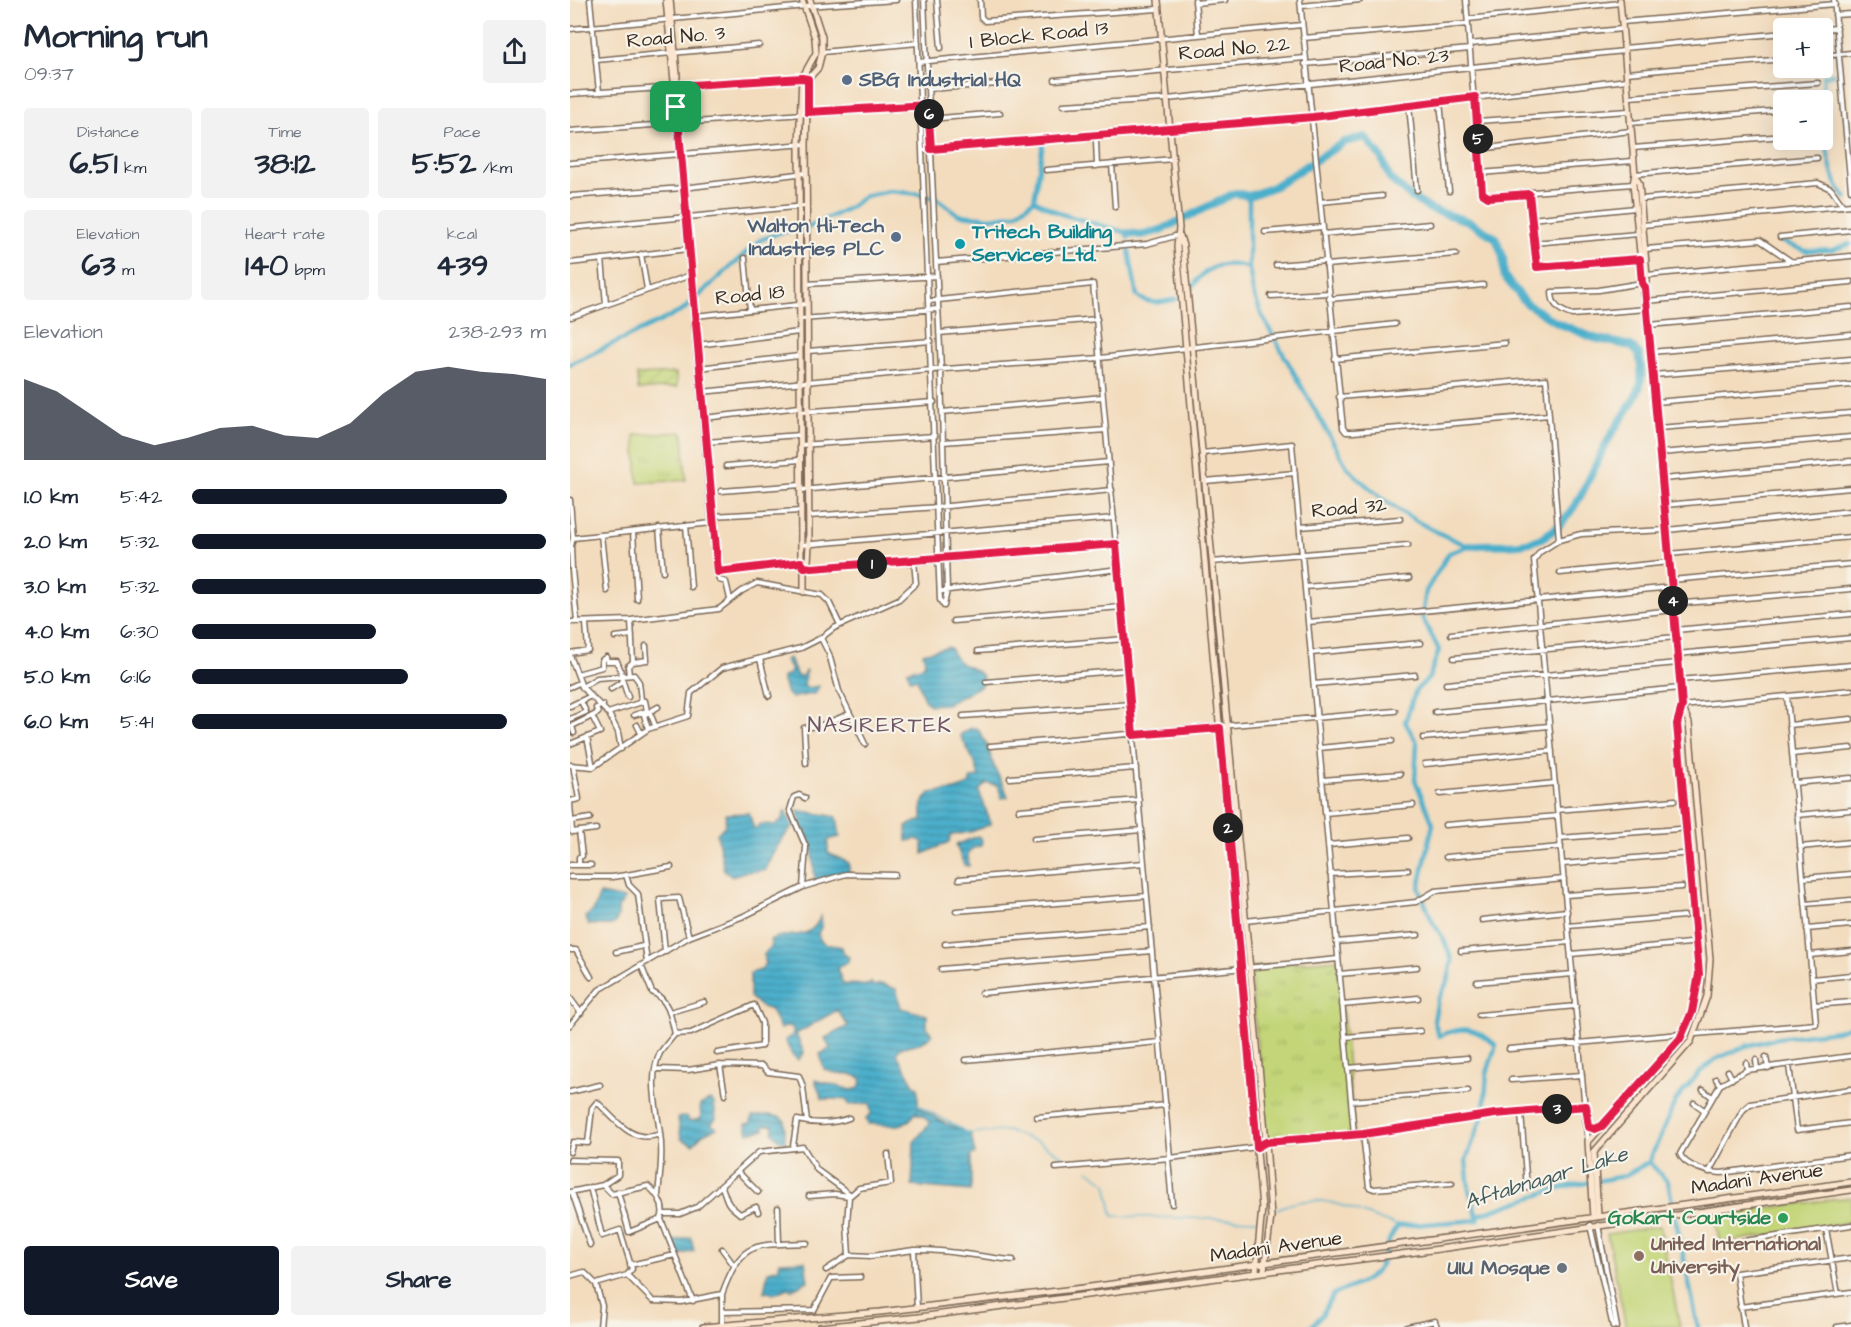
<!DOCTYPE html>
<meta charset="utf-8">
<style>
:root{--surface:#fff;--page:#f2f2f3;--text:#1f2937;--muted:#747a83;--accent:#111827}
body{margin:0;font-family:"Architects Daughter",sans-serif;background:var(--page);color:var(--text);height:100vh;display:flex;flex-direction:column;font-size:22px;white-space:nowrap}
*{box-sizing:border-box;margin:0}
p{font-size:20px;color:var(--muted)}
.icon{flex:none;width:33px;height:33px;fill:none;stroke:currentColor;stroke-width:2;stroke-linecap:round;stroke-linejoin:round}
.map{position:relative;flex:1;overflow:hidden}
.details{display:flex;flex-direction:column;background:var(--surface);width:570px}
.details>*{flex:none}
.controls{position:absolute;left:1203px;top:18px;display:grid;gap:12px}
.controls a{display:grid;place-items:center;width:60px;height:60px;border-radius:6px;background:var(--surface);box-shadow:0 6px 24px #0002;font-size:30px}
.pin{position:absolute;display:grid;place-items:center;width:51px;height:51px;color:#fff;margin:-26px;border-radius:12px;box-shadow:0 3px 9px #0006}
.km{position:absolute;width:30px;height:30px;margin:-15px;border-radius:50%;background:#222;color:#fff;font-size:16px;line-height:30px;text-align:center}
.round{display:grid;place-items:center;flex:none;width:63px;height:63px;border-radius:6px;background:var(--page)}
.headline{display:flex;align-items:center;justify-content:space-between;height:102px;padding:0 24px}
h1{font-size:33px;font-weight:700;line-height:45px}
.stats{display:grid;grid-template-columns:repeat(3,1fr);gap:9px;height:102px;padding:6px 24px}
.stats div{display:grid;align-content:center;border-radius:6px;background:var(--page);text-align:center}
.stats b{font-size:30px;font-weight:700}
.stats small{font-size:16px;font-weight:400}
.stats p{font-size:16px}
.chart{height:168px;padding:12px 24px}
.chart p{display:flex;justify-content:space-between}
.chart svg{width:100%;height:108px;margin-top:6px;fill:var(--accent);opacity:.7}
.primary-button{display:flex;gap:12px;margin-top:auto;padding:12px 24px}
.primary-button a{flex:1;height:69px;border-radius:6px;background:var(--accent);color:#fff;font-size:24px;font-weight:700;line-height:69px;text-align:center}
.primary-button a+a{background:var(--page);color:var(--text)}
ul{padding:0 24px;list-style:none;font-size:20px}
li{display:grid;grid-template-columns:96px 72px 1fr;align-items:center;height:45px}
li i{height:15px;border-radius:8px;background:var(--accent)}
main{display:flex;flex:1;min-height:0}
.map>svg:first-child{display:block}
</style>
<main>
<section class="details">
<div class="headline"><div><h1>Morning run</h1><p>09:37</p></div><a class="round"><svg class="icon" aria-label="share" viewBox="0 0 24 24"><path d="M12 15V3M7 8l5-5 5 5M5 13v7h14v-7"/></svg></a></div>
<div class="stats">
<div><p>Distance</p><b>6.51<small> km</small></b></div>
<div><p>Time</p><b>38:12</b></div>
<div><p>Pace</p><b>5:52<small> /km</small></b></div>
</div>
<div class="stats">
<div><p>Elevation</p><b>63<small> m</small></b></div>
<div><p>Heart rate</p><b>140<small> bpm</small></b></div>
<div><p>kcal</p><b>439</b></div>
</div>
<div class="chart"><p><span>Elevation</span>238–293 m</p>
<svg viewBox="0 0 160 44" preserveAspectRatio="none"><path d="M0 44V11L10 16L20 25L30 34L40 38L50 35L60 31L70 30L80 34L90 35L100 29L110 17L120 8L130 6L140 8L150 9L160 11V44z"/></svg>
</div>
<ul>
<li><b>1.0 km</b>5:42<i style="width:89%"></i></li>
<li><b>2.0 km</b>5:32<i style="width:100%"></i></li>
<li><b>3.0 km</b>5:32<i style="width:100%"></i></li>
<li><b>4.0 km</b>6:30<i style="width:52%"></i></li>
<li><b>5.0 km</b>6:16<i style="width:61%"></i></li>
<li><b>6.0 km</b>5:41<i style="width:89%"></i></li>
</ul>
<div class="primary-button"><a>Save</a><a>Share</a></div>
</section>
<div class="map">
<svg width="1281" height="1327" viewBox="0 0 1281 1327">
<defs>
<pattern id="grass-tufts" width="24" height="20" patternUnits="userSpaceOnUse" patternTransform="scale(1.5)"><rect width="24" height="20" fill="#c3d578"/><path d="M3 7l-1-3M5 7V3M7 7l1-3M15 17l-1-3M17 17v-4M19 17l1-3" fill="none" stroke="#a8b767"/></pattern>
<pattern id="garden-furrows" width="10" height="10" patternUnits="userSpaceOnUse" patternTransform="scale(1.5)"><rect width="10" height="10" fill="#c3d578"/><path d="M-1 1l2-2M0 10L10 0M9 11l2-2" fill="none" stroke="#a8b767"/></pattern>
<pattern id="water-rules" width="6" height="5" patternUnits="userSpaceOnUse" patternTransform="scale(1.5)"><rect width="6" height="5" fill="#4cafcb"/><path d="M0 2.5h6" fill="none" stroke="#408fa4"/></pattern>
</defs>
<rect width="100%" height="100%" fill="#f7f3e8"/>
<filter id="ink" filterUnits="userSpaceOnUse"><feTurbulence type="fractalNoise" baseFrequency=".0167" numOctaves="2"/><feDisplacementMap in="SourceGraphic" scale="12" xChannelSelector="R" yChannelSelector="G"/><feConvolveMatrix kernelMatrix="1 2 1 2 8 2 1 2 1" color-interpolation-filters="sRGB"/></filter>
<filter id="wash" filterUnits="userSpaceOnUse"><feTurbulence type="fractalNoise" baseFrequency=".008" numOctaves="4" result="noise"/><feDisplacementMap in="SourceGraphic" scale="24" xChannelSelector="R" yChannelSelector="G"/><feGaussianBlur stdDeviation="1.35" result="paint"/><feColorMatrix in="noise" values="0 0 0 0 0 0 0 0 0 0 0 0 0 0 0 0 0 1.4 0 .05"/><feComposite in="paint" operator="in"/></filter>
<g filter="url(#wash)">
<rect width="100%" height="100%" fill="#f3dcbd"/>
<path fill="url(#grass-tufts)" stroke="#7f804b" stroke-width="1.5" d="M113,432L116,480L68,483L65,435Z
M768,959L784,1134L696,1142L680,967Z"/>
<path fill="#c3d578" stroke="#7f804b" stroke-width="1.5" d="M1281,1197V1222L1150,1243L1144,1215Z
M1090,1226L1110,1327H1056L1037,1234Z"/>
<path fill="url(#garden-furrows)" stroke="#7f804b" stroke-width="1.5" d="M106,373L107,387L68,390L67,375Z"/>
<path fill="url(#water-rules)" stroke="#446c74" stroke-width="1.5" d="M376,647L380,648C392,673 401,662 413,677L411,686L377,704L360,705L354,700L347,679H340L337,671L353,666L355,661L353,653Z
M219,658L227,676H232L236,670L234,686L238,688L249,686L246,693L222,698L217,694L212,678L220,673V668L215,660Z
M401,728H407C417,741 419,751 424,766C428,777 435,785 438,797L432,798L428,786L417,783L409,791L421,824L401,832L381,835L379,842L353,854V842L347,839L337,841L336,826L352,820V804L360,793L385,790L399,785L401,778L409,777L405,763L390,735Z
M227,810L267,817L270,837L258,840V853L279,863V872L245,881L242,844L232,828Z
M215,811L223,826C213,838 200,854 196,870L174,872L162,877L154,870L147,834L155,825L156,814L179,813L184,829L191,824L205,825L212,820Z
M408,836L412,840L411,846L403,848L398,854L399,866L394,865L386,845Z
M30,894L55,899L48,908C51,934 30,922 19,925L15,917L23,911Z
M251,915L252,925L248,934C252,949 261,943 272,947L274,954L279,957L278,962L267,968L273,984L298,985L301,982L303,986L311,984L326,989L331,1008L357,1015V1027L362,1035C353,1046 340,1043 329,1049L327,1054L344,1085L348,1087V1107L374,1123L401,1134L405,1154L401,1155V1191L342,1186L344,1142L360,1123L353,1116L347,1114V1111C334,1132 319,1124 298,1124L296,1119L301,1114L300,1103L279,1105L276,1099H252L245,1080L282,1090L289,1088L292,1079C280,1070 266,1077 254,1069L250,1054L260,1049L255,1038L278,1026L267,1010L226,1034L234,1053L228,1060L222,1055L215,1040L223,1035V1028L218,1026L210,1029L201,1010L190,1006L180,997V973L191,970L195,963L194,954L202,946L200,940C212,930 241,945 251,915Z
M140,1100L144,1103L146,1119L141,1124L147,1128L133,1134L123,1144L111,1139L108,1118L117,1116L119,1121L131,1119L130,1105Z
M198,1115L210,1117L215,1121V1141H210L203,1133V1125H194V1130L178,1133L176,1124L181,1123L182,1117Z
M121,1237L124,1251L109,1255L103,1241Z
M235,1261L238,1281L221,1290L218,1288L203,1294L200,1291L194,1292L198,1271L209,1268V1262Z"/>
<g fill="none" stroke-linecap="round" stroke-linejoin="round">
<path stroke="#4cafcb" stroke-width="1.5" d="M348,1105L398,1133L437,1131L469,1142L500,1161
M518,1170L536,1183L543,1216L687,1220
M707,1209C754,1187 783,1213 828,1226"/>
<path stroke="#4cafcb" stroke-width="4.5" d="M1252,100L1254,76L1264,74
M1252,124C1259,150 1258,178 1276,198
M679,196V268
M464,200L473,143
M1212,242L1236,251L1262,250L1280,244
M559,251L567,296C580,305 591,303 606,299
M623,286C637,265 654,260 679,268L683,292L692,316L777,467C812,503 852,528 899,546L879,553L856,591L852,617L869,650L859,678L846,690L835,722L847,743L845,780L863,824L849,888L862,921L873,938L882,960L878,981L868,999L864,1021L869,1036C895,1025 905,1028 926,1045L917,1073L914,1112L896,1160L899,1189L908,1220
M0,364L112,311L190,240L212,232L233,230L279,208L295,196L320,191L350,194L366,198L389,215L421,218L446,214L464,200L491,214L558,233V238
M1079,1162L1098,1182L1128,1327
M741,1327L752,1315L763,1294C779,1288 803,1281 811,1264C818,1248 816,1241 828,1226L908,1220L909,1215L989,1188L1054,1176L1079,1162L1106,1100L1129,1073L1144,1060L1176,1046L1208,1038L1267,1031L1281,1026"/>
<path stroke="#4cafcb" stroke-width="8" d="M558,233L571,235L591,230L665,193L679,196L703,187L774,142L795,137L811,157L820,179L841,197L860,209L898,221L926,238L933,257L934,276L956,303L985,322L1024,338L1061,346L1069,354C1071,364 1073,375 1070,386C1064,405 1049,420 1040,437C1021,469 1009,516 975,536C951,550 924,542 899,546"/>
</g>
</g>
<g filter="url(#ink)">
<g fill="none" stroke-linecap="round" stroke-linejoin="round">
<g stroke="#7b6856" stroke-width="7">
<path id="street" d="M20,0L29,92
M346,0L370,600L374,606L377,590L371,370L354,0
M367,0L371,48
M410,0L411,17L415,21L588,9
M625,0L628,35
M730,0L773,428L776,432H783L979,415
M896,0L911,193L914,196L1063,184
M1264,0L1281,190
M625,3L655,0
M731,6L790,0
M1265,15L1281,14
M898,19L1050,3
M1052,22L1265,4
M0,29L236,6L326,0
M1252,29L1267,28
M733,38L898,24
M900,44L1052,29
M1054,48L1214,33
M252,52L348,43
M1252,56L1281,53
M26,60L189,45
M349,62L732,25
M735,64L900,49
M1057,73L1214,59
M485,80L735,58
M358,89L428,84
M0,94L233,79
M1059,97L1248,83
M870,102L879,191
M493,105L597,99L1054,51
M839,105L847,190
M359,119L430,113
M907,121L1059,111
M1060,123L1214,110
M0,131L358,105
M526,140L527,166
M1063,148L1214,136
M909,149L1061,131
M353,150L743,117L1057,80
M0,163L236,144
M542,164L545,207
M476,170L603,159
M910,173L1063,161
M1065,174L1247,158
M959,194L967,267L1070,259
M0,196L113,188L235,173
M1071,199L1248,183L1261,189L1273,206
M750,202L812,196
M961,219L1065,208
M1073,225L1281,205
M0,228L235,206
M695,232L753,227
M753,234L860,224
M1210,237L1281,230
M963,243L1068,234
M1075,249L1190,240L1222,262
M71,254L77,289
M175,258L180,310
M32,259L36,304
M366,262L577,244L609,235
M0,263L118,249
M706,265L756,261
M756,265L886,254
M1077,275L1281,256
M1072,283L1029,290L982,292C982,306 990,311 1002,315L1077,309
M237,284L367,276
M701,296L759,293
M759,299L913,285
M359,301L523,284L600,1158L687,1147
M1076,301L1281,282
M125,316L237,304
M1,317L121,275
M231,319L368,309
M1079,325L1281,307
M369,333L527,319
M127,345L229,332
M238,351L361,341
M1081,352L1281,334
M765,359L935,343
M129,368L229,356
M1083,375L1281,359
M131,392L362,370L530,358L825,324
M769,397L976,379L989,540
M1086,402L1281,385
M230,412L364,402
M372,412L533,397
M134,418L230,407
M1088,428L1281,413
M136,442L230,435
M373,442L536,430
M230,445L365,436
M632,453L722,444L784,1134
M1090,453L1281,437
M156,466L230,460
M1093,479L1281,461
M635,481L725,473
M231,490L539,462
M151,491L231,485
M0,500L3,538L1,546L2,570L7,621
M1095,505L1281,488
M142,516L231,511
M239,516L368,507L542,490
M116,525L121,587
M730,527L830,519
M89,528L93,572
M63,532L67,599
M31,535L37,591
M3,538L142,523L149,580L156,582L160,599
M231,545L544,518
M1099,554L1281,537
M642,562L838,545
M234,567L370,560L546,544
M148,572L231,563
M990,573L1100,562
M1101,580L1281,564
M735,587L839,578
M371,591L549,569
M1103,604L1281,589
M383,621L552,607
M0,622L61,620L149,609L172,591L187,583L252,595L259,602L270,625
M738,622L1102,587
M1105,630L1281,614
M881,634L1103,610
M45,637L62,635
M251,638L259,654L269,691L295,744
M408,651L555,639
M0,653L18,650L16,623
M741,653L851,643
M1107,654L1281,638
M0,655L12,687L39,714L48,732L51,749
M884,658L1106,637
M190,659L199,696
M63,662L77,660L76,646
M7,674L32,667V660L36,657L37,661H47L52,674
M59,675L58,666L63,662L61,620
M51,676L58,697
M1109,680L1281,665
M416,682L558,670
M744,684L845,675
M876,684L1108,663
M0,687L9,683
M12,687L27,678L64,675L69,682L71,700L75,701
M41,689L52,682
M0,706L21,696
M1112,706L1281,690
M865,712L1110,688
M38,713L75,701L77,711L64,715
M80,713L85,725
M393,716L561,704
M0,719L16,712L11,701
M67,725L71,733
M1219,725L1281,719
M78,729L74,715L88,707
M4,733L2,726L22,716
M17,737L23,767
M853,738L979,726
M0,744L30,732L22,716L28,713L26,708L33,705
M420,746L825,711
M749,748L822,741
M1222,754L1281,748
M236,763L234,728L252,725L279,714
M855,764L982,751
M0,765L23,767L78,729L118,716L121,693L152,668L231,648L251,638L264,628L329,599L346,583L344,561
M440,778L566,768
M752,780L830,774
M1224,783L1281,778
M870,794L985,783
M0,801L9,799L3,765
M0,802L2,832L26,829
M449,810L569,800
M987,810L1105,800
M755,813L843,805
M1227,815L1281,810
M2,821L20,818
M875,825L988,816
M990,838L1109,829
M464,839L572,830
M758,845L838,838
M1230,847L1281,842
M876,857L991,847
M993,864L1112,854
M0,865H9V857L12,856L9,831
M9,865H21
M760,874L838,870
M56,875L101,867
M0,877H42L56,875L59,885L68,894L77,962
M1233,878L1281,874
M389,879L574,863
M233,887L236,847L220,810L224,797L229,795L235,798
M996,895L1112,887
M1235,904L1281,900
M386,911L577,896
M912,920L997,911
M675,921L846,902L865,891L994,879
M998,926L1114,916
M1237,929L1281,925
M766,942L848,935
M375,944L580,927
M0,950H6L21,977
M891,951L1000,942
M46,952L73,946
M95,952L90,899L109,898L119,937
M1001,954L1120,943
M1240,955L1281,951
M71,965L82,992C99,1000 101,1017 105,1034C100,1040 94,1047 90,1053C78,1076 87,1109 90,1133C93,1153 90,1174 88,1195
M371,969L582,951
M769,974L847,967
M1242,979L1281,975
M907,982L1003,974
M412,993L768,959
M0,998L11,1013
M772,1005L848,998
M1244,1005L1281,1002
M100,1012L134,1002
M909,1015L1006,1006
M0,1025L29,990L119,937L174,916L233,887L276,874L325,875
M105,1034L121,1033L184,1005L192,1023V1046L147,1053
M1125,1034L1246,1024L1217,696
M775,1037L850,1031
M939,1049L1111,1034
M1281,1056L1177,1070L1150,1085L1110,1154C1115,1167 1138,1172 1151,1173L1281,1155
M1196,1057L1198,1068
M395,1060L590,1042
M1186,1060L1187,1069
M1176,1063L1177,1070
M1219,1065L1227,1130L1281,1123
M778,1068L897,1058
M87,1069L118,1070L150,1065
M1158,1071L1162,1079
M1146,1079L1150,1085
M941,1080L1012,1075
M1133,1090L1142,1097
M0,1092L30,1085
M155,1095L150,1065L192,1066L198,1072L229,1076L233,1087L237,1122
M781,1101L898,1091
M1124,1103L1134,1110
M951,1113L957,1188
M467,1117L596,1105
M793,1134L799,1187L804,1189L882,1183
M696,1142L793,1134L925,1114L1015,1106
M1018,1142L964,560L970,552L989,540L1011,534L1097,530L1281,511
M223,1146L227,1120C243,1124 263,1124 279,1118
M0,1152L3,1142L18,1143L22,1108L27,1102C45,1119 62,1145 90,1134
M598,1158L602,1204
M0,1160L48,1161V1175L33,1185L0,1192
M486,1168L600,1158
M1139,1172L1173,1110L1180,1104L1281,1089
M169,1173L188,1192
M33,1185L42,1194L78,1186C87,1194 96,1206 91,1219L123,1301
M20,1187L32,1236L50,1230L62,1269L57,1275
M152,1187C159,1204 154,1201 170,1214L186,1207L188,1212
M2,1192L20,1245
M48,1192L59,1232L91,1219
M239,1196L265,1194L279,1196
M208,1208L209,1244
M93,1214H110L127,1207L189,1152L233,1147L247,1170L281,1195L289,1188L321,1183L318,1154
M1020,1225L1043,1327
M1028,1225L1047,1327
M1256,1229L1268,1294
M1174,1241L1281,1225
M152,1249L163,1264
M344,1250C377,1249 409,1257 443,1260
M279,1255L277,1224L279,1196L281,1195
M60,1265L105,1255
M256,1270L279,1255L301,1256L344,1250L347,1308
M0,1276L14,1272L26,1284L57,1275L83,1301L111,1302L152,1294C172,1240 183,1245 237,1243
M26,1284L32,1306L30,1327
M152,1294V1325
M1170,1307L1281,1292
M152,1312L244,1310L261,1278L290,1277
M837,1327L865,1321L867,1327
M1174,1327L1166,1273L1281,1258
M1267,1327L1281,1325"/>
</g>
<g stroke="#7b6856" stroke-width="8">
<path id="secondary" d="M96,0L104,81
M100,0L107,74L106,107L142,523
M232,0L245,38L246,53L232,78L229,144L231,563L234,567V592
M588,0L609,228L607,247L692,1208L686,1271
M1065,176L1069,183L1077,275L1075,288
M610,236L613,246L696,1142L701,1217L694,1270
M234,567L238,562L239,545L236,144L238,79L248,68L252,52V37L240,0
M1016,1120L1021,1128L1031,1126
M1028,1216L1024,1152L1121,1041L1137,996L1140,959L1119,723L1112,706L1088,428L1063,184L1065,174L1050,0
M1023,1217L1018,1142L1110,1039L1122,1012L1129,974L1107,724L1112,706
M133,1327L310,1312L513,1288L1281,1182
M250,1327L349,1317L869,1249L1281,1190"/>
</g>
<use href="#street" stroke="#fff" stroke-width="4"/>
<use href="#secondary" stroke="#fbe5cf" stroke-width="5"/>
</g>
</g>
<g fill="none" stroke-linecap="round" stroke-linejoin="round" filter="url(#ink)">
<g stroke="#fff" stroke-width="12">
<path id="route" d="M232,78L238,79V112L358,105L361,149L743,117L905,97L912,193L918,197L959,194L967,267L1070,259L1072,283L1075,288L1110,680L1112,706L1107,724L1129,974L1122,1012L1110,1039L1032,1126L1025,1129L1019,1127L1016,1106L925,1114L793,1134L696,1142L687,1147L650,728L563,735L546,544L242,568L234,567L231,562L148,572L105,86Z"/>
</g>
<use href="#route" stroke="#e11d48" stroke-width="8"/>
</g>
<g fill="#5c6f8a" stroke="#f7f3e8" stroke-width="2">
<circle cx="277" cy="80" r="6"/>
<circle cx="326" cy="237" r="6"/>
</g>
<circle fill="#0f9aa8" stroke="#f7f3e8" stroke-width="2" cx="390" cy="244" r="6"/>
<circle fill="#2e9e5b" stroke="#f7f3e8" stroke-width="2" cx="1213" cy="1218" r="6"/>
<circle fill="#8d6e63" stroke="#f7f3e8" stroke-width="2" cx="1069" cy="1256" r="6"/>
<circle fill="#6b7280" stroke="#f7f3e8" stroke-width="2" cx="992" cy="1268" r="6"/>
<g text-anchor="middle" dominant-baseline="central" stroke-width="4.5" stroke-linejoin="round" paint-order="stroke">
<g font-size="20" fill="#3b2a1e" stroke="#f7f3e8">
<text transform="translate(469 35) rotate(-6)">I Block Road 13</text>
<text transform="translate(106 37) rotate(-5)">Road No. 3</text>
<text transform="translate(664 49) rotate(-5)">Road No. 22</text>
<text transform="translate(824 61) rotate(-6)">Road No. 23</text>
<text transform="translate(180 295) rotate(-6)">Road 18</text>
<text transform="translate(779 508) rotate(-5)">Road 32</text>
<text transform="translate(1187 1179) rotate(-8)">Madani Avenue</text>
<text transform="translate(706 1247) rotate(-8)">Madani Avenue</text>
</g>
<g font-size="20" font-weight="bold" fill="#4e5e75" stroke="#f7f3e8" text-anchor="start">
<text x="289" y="80">SBG Industrial HQ</text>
<text x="314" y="226" text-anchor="end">Walton Hi-Tech<tspan x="314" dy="23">Industries PLC</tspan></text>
</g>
<g font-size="20" font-weight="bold" fill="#0d838f" stroke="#f7f3e8" text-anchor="start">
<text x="402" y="232">Tritech Building<tspan x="402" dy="23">Services Ltd.</tspan></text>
</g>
<g font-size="20" font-weight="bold" fill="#27864d" stroke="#f7f3e8" text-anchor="end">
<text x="1201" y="1218">GoKart Courtside</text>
</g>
<g font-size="20" font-weight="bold" fill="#785e54" stroke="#f7f3e8" text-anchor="start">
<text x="1081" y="1244">United International<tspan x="1081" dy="23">University</tspan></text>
</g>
<g font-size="20" font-weight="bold" fill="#5b616d" stroke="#f7f3e8" text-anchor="end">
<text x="980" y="1268">UIU Mosque</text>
</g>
<g font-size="21" font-style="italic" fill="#41595b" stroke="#f7f3e8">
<text transform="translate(976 1178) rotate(-17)">Aftabnagar Lake</text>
</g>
<g font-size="22" letter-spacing="1.5" fill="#705565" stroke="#f7f3e8">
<text x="310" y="725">NASIRERTEK</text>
</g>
</g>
</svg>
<div class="controls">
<a>+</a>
<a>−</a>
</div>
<div class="pin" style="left:106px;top:107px;background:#1e9e55"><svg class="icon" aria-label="arrive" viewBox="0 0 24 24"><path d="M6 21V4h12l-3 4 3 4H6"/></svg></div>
<b class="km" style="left:302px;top:564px">1</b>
<b class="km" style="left:658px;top:828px">2</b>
<b class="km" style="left:987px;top:1109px">3</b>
<b class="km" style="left:1103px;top:601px">4</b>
<b class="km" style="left:908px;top:139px">5</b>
<b class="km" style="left:359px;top:114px">6</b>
</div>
</main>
